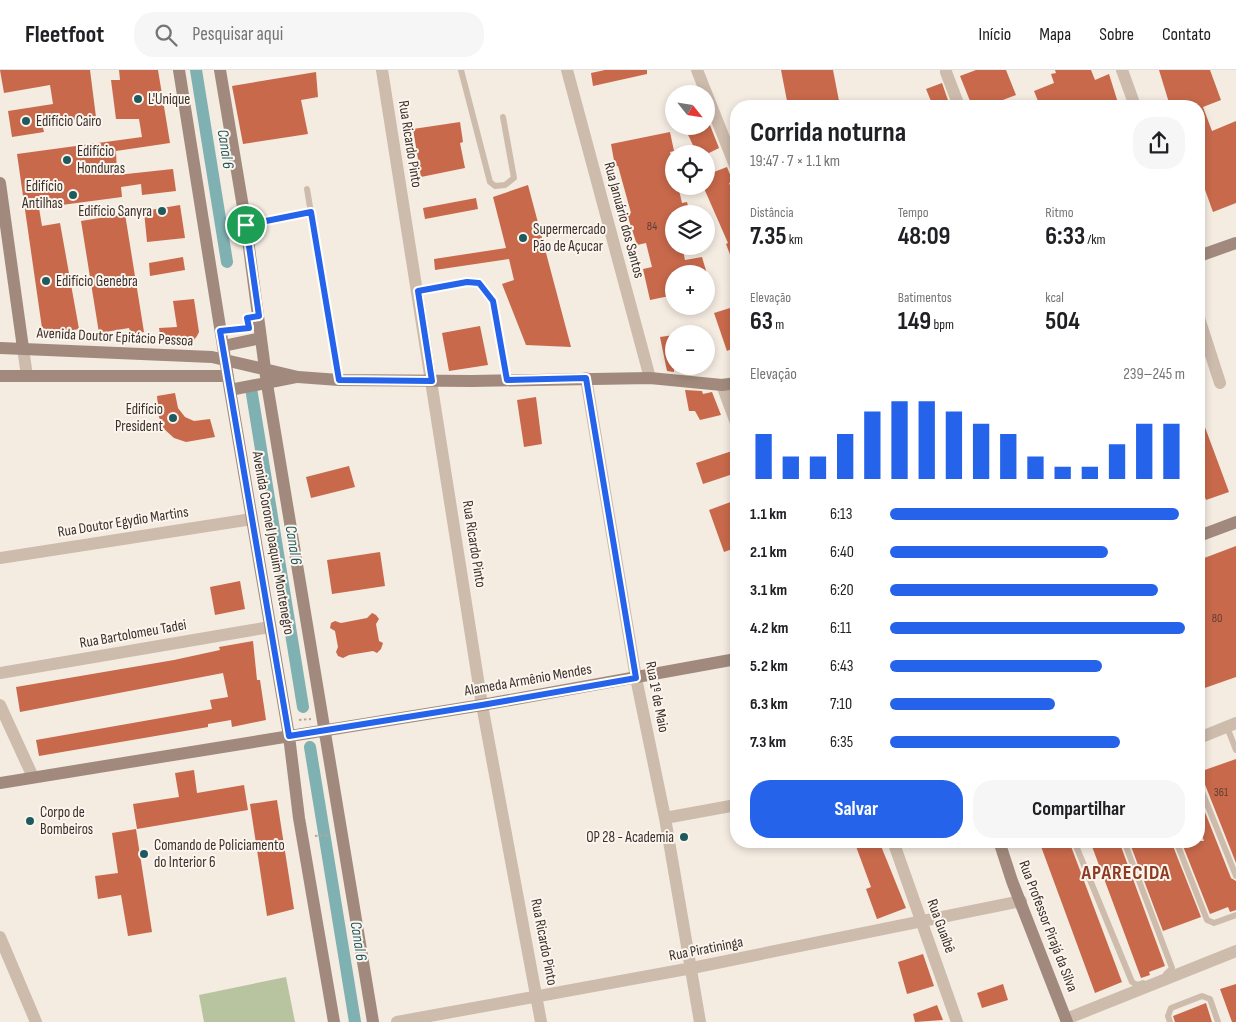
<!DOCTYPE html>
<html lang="pt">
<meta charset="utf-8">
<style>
:root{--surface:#fff;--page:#f6f6f6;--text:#202124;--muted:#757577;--line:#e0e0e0;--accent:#2563eb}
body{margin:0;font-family:"Sofia Sans Condensed",sans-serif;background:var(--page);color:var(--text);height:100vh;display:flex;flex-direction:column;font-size:19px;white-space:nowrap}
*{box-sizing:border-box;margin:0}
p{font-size:16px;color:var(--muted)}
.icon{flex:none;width:28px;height:28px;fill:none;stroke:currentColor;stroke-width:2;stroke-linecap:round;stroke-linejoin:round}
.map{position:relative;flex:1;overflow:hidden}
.sheet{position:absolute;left:730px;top:30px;width:475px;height:748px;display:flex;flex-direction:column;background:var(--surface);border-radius:20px;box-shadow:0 2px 8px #0003}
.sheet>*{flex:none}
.needle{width:32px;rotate:120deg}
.tools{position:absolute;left:665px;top:15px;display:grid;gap:10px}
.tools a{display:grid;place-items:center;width:50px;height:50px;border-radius:50%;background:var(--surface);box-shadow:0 2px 8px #0003;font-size:25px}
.pin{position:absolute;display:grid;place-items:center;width:42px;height:42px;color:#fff;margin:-21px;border:2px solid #fff;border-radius:50%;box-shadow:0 1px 5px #0007}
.round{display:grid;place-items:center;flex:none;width:52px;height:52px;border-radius:20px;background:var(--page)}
.overview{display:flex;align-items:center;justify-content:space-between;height:85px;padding:0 20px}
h1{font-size:28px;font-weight:700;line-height:38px}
.stats{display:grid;grid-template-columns:repeat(3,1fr);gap:8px;height:85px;padding:5px 20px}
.stats div{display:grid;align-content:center}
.stats b{font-size:25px;font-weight:700}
.stats small{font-size:14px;font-weight:400}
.stats p{font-size:14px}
.chart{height:140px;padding:10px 20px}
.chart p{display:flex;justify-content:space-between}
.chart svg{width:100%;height:90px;margin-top:5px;stroke:var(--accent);stroke-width:6}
.primary-button{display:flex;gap:10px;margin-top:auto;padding:10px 20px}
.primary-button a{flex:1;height:58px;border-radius:20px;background:var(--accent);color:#fff;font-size:20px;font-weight:700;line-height:58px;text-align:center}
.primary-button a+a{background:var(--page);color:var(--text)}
ul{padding:0 20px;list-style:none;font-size:16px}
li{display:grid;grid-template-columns:80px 60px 1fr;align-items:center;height:38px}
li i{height:12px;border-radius:6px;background:var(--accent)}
header{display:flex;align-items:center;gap:30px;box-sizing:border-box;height:70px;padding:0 25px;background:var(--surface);border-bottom:1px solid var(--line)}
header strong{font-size:24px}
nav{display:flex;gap:28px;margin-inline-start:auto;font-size:18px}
.search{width:350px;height:45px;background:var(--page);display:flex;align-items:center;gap:12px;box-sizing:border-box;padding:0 18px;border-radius:20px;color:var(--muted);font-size:19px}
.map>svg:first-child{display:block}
</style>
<header>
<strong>Fleetfoot</strong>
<div class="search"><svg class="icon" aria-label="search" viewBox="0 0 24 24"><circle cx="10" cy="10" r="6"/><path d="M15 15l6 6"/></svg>Pesquisar aqui</div>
<nav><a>Início</a><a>Mapa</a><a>Sobre</a><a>Contato</a></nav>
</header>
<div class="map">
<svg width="1236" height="952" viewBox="0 0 1236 952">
<rect width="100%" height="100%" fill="#f4ebe1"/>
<path fill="#b8c4a0" d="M286,907L295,952H204L199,925Z"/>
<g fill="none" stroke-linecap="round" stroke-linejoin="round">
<path stroke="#7fb0b2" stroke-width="12" d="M196,0L227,192
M251,318L303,637
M310,677L355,952"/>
</g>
<path fill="#c8694b" d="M0,0H90L97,55L84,57L83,49L42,54L44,62L12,67L8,41L53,34L50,15L4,23Z
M119,0H158L170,73L116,81L117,105L173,99L176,121L142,125L141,114L121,117L122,127L39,138L42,156L60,153L79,259L43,265L17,84L142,67L139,49H116L111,10H120Z
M605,0H647V4L593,16L591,3Z
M781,0H833L840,36H788Z
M976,0H1006L1016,25L987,36H972L960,6Z
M1055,0H1091L1095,10L1109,4L1119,36H1040L1034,21L1054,13L1051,4L1056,3Z
M1159,0H1210L1221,30L1203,37L1212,61L1236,51V133L1213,142L1199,103V36H1170Z
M316,2L318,27L301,30L308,64L243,74L232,16Z
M942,13L950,36H933L926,19Z
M706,45L719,78L707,84H697L684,56H706Z
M460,52L463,72L460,73L465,98L421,107L413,59Z
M670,62L674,81L670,82L674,97V116H678L682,133L687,132L690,144H674V176H682L685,190L702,187L707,204H674V225L650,230L643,199L652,197L646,173L637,175L627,144L631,143L618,96H615L611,74Z
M727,97L733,112L729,113L736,129V200L726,174L728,173L703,116H706V105Z
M528,115L571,277L526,275L502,214L514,210L509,189L435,200L434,189L506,178L493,127Z
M476,128L478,139L425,149L423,138Z
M180,135L185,168L147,172L144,141Z
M125,144L144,262L131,264L129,258L99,263L81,151Z
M183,187L185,200L150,206L149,193Z
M194,229L199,262L197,266L194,270L161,271L159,258L177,257L173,231Z
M730,238L736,257V277L727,281L714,243Z
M480,256L488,295L449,301L442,263Z
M674,265V302L667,301L660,267Z
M685,320L702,321L703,324L712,322L721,345L700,350L695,341H689Z
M175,323L178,338L185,347L194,351L210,349L215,367L186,372L174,368L164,359L159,347L157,326Z
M536,327L542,374L524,377L517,330Z
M1199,341L1229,422L1206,430L1199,409Z
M732,381L736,393V403L703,414L696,393Z
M349,396L355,417L311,428L306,407Z
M736,430V472L733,474L735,478L724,482L709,440Z
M1236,476V607L1199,620V490Z
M380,482L385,516L332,524L327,490Z
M240,511L245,539L215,545L210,517Z
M372,543L376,545L379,549L376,554L379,571L383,573L381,579L377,583L373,581L349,585L343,588L338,586L336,582L338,577L335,561L330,558L331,553L335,551L341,553L367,548Z
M253,571L257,610H260L266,650L232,657L231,650L208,654V657L39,686L36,670L212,639L210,630L228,627L223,603L20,642L16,617L174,590L220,580L219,577Z
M1236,689V793L1204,712L1199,709V702Z
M194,700L197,723L244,715L248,740L137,759L133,734L179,727L175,703Z
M1199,727L1231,808L1236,811V840L1230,842L1228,837L1210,844L1181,771H1204L1199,757Z
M277,730L294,839L267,846L250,734Z
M136,759L152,862L128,866L121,825L98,829L95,806L118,803L112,763Z
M854,771H879L906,838L877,849L866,819L871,817Z
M1039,771H1069L1122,912L1095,923Z
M1090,771H1119L1165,896L1149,902L1150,905L1141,908Z
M1129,771H1171L1201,847L1163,861Z
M923,884L934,916L907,924L898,892Z
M1003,914L1008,930L982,938L977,923Z
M1236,914V952H1232L1220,919Z
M1206,933L1212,952H1175L1173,946Z
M937,935L943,950L915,952L913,944Z"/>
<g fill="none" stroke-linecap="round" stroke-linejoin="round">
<path stroke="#b9a596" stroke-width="2" stroke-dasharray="2.5 2.5" stroke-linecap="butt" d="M299,650L311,649
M315,766L330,765"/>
<path stroke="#cdbbac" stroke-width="6" d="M461,0L490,112L495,116L505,115L514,108L503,47
M307,119L339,310
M246,155L311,142
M418,221L467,212L479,213L493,231L507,310
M1227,657L1236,680
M1199,714L1236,806
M1074,771L1132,912L1137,915L1143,913
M1124,771L1172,898L1166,904
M1176,771L1207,850L1214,853L1236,845
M1170,952L1168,946L1171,938L1202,926L1210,929L1218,952"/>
<path stroke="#cdbbac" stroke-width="12" d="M382,0L482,635L541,952
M567,0L650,308
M697,0L736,98
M1122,0L1135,36
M946,2L959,36
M1199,248L1220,313
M23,278L27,306
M586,308L636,608L665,748L700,952
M722,315L736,353
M0,488L252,449
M0,603L270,557
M0,635L33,707
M1199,668L1236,653
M665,748L736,735
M893,771L957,952
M0,867L36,952
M1066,949L1236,881
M397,952L692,898L1021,831"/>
<path stroke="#a18a7d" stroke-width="12" d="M179,0L230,320L289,666L299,748L334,952
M220,0L246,155L267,314L373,952
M0,113L23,278
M1199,186L1236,173
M223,276L261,268
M0,278L212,287L298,307L339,310L472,311L650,308L722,315L736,313
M0,306H228
M230,320L296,307
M1199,466L1236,452
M0,713L482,635L736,589
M999,771L1012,811L1067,952"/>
</g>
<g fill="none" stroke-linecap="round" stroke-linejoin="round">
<g stroke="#fff" stroke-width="10">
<path id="route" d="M311,142L339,310L432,311L418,221L467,212L479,213L493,231L507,310L586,308L636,608L482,635L289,666L220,261L249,258L247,248L259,246L246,155Z"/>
</g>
<use href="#route" stroke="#2563eb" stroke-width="6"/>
</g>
<g fill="#1f5a5e" stroke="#fbf5ee" stroke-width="2">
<circle cx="138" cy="29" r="5"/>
<circle cx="26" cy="51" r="5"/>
<circle cx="67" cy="90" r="5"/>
<circle cx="73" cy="125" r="5"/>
<circle cx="162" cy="141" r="5"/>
<circle cx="523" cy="168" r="5"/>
<circle cx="46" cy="211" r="5"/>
<circle cx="173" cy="348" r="5"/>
<circle cx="30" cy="751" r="5"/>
<circle cx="684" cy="767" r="5"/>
<circle cx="144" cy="784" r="5"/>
</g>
<g text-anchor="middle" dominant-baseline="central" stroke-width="4" stroke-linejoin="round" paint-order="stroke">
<g font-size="12" fill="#5e3e33">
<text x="652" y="156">84</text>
<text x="1217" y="548">80</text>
<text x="1221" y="722">361</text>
</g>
<g font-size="15" fill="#3b302b" stroke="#fbf5ee" text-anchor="start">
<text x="148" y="29">L'Unique</text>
<text x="36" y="51">Edifício Cairo</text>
<text x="77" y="81">Edifício<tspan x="77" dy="17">Honduras</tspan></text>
<text x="63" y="116" text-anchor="end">Edifício<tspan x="63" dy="17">Antilhas</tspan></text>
<text x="152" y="141" text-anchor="end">Edifício Sanyra</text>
<text x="533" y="159">Supermercado<tspan x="533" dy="17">Pão de Açucar</tspan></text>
<text x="56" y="211">Edifício Genebra</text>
<text x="163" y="339" text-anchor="end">Edifício<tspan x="163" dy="17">President</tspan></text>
<text x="40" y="742">Corpo de<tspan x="40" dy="17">Bombeiros</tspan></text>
<text x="674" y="767" text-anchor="end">OP 28 - Academia</text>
<text x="154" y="775">Comando de Policiamento<tspan x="154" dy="17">do Interior 6</tspan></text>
</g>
<g font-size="15" fill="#3b302b" stroke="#fbf5ee">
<text transform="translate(410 74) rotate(81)">Rua Ricardo Pinto</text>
<text transform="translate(624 150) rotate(75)">Rua Januário dos Santos</text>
<text transform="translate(115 267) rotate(3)">Avenida Doutor Epitácio Pessoa</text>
<text transform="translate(123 452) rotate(-9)">Rua Doutor Egydio Martins</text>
<text transform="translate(273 473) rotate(80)">Avenida Coronel Joaquim Montenegro</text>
<text transform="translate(474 474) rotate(81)">Rua Ricardo Pinto</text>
<text transform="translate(133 564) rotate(-10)">Rua Bartolomeu Tadei</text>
<text transform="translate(528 610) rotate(-10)">Alameda Armênio Mendes</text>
<text transform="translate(657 627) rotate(79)">Rua 1º de Maio</text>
<text transform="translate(941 856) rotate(70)">Rua Guaíbê</text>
<text transform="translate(1048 856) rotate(69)">Rua Professor Pirajá da Silva</text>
<text transform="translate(544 872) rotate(79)">Rua Ricardo Pinto</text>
<text transform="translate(706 879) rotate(-11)">Rua Piratininga</text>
</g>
<g font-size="16" font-style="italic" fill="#1f5a5e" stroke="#fbf5ee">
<text transform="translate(225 79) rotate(81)">Canal 6</text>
<text transform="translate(293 475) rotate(81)">Canal 6</text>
<text transform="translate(358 871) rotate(81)">Canal 6</text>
</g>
<g font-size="20" font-weight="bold" letter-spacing="1" fill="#8c3b22" stroke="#fbf5ee">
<text x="1126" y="803">APARECIDA</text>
</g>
</g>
</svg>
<div class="tools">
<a><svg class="needle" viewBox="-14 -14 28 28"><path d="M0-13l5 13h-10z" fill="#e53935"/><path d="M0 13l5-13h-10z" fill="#757577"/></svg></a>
<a><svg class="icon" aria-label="locate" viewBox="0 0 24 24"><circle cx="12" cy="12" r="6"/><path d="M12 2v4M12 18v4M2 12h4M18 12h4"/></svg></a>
<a><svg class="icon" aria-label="layers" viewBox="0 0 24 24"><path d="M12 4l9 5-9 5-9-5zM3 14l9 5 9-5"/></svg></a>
<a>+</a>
<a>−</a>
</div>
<div class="pin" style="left:246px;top:155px;background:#1e9e55"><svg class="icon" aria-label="arrive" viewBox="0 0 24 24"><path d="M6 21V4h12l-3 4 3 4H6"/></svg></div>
<section class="sheet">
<div class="overview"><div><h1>Corrida noturna</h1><p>19:47 · 7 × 1.1 km</p></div><a class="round"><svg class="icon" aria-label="share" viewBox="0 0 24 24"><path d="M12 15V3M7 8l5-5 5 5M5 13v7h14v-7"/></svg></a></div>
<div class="stats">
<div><p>Distância</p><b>7.35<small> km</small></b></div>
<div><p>Tempo</p><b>48:09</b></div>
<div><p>Ritmo</p><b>6:33<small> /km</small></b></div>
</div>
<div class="stats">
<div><p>Elevação</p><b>63<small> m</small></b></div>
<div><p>Batimentos</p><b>149<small> bpm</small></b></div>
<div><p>kcal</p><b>504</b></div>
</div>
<div class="chart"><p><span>Elevação</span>239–245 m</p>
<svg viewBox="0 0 160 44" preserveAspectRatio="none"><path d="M5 44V22M15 44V33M25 44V33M35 44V22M45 44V11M55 44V6M65 44V6M75 44V11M85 44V17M95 44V22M105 44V33M115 44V38M125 44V38M135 44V27M145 44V17M155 44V17"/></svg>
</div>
<ul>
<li><b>1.1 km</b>6:13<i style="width:98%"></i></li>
<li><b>2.1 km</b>6:40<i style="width:74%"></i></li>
<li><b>3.1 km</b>6:20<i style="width:91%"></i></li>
<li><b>4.2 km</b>6:11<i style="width:100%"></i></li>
<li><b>5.2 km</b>6:43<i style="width:72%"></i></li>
<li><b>6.3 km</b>7:10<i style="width:56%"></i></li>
<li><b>7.3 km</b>6:35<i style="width:78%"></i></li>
</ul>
<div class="primary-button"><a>Salvar</a><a>Compartilhar</a></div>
</section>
</div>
